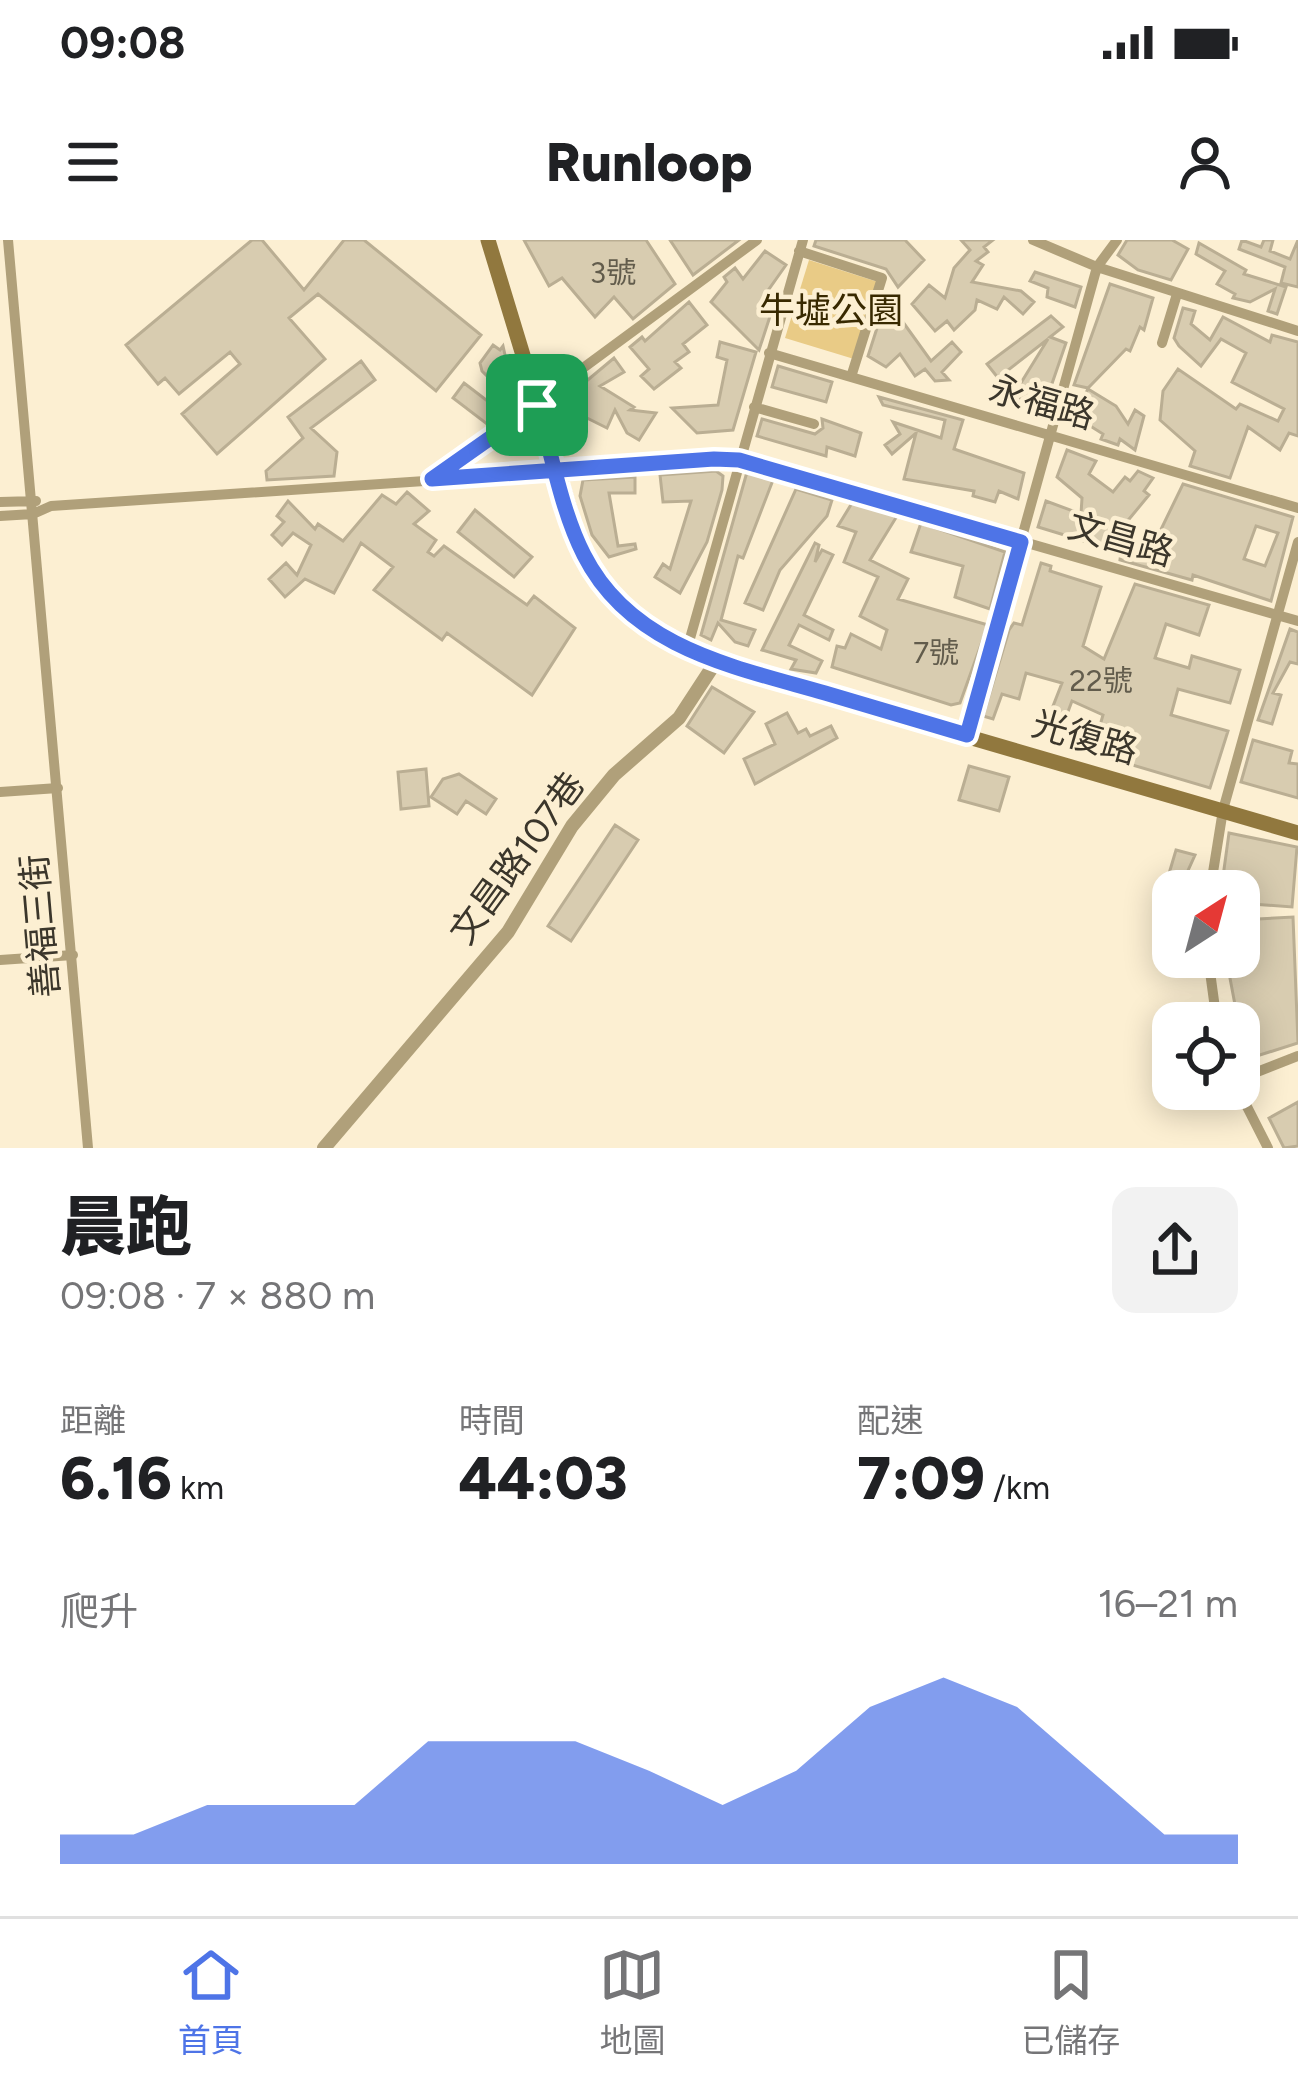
<!DOCTYPE html>
<html lang="zh-TW">
<meta charset="utf-8">
<style>
:root{--surface:#fff;--page:#f2f2f2;--text:#202124;--muted:#757577;--line:#e0e0e0;--accent:#4e74e7}
body{margin:0;font-family:Figtree,"Noto Sans TC",sans-serif;background:var(--page);color:var(--text);height:100vh;display:flex;flex-direction:column;font-size:45px;white-space:nowrap}
*{box-sizing:border-box;margin:0}
p{font-size:39px;color:var(--muted)}
.icon{flex:none;width:66px;height:66px;fill:none;stroke:currentColor;stroke-width:2;stroke-linecap:round;stroke-linejoin:round}
.map{position:relative;height:908px;overflow:hidden}
.panel{display:flex;flex-direction:column;background:var(--surface);flex:1}
.panel>*{flex:none}
.needle{width:78px;rotate:36deg}
.controls{position:absolute;left:1152px;top:630px;display:grid;gap:24px}
.controls a{display:grid;place-items:center;width:108px;height:108px;border-radius:24px;background:var(--surface);box-shadow:0 6px 30px #0003;font-size:60px}
.pin{position:absolute;display:grid;place-items:center;width:102px;height:102px;color:#fff;margin:-51px;border-radius:24px;box-shadow:0 6px 18px #0006}
.round{display:grid;place-items:center;flex:none;width:126px;height:126px;border-radius:24px;background:var(--page)}
.summary{display:flex;align-items:center;justify-content:space-between;height:204px;padding:0 60px}
h1{font-size:66px;font-weight:800;line-height:90px}
.stats{display:grid;grid-template-columns:repeat(3,1fr);gap:18px;height:204px;padding:12px 60px}
.stats div{display:grid;align-content:center}
.stats b{font-size:60px;font-weight:800}
.stats small{font-size:33px;font-weight:400}
.stats p{font-size:33px}
.chart{height:336px;padding:24px 60px}
.chart p{display:flex;justify-content:space-between}
.chart svg{width:100%;height:216px;margin-top:12px;fill:var(--accent);opacity:.7}
.status{display:flex;justify-content:space-between;align-items:center;height:84px;padding:0 60px;background:var(--surface);direction:ltr}
.status svg{height:33px;fill:currentColor}
header{display:flex;justify-content:space-between;align-items:center;height:156px;padding:0 60px;background:var(--surface);font-size:54px;font-weight:800}
.menu{display:flex;justify-content:space-around;align-items:center;height:168px;border-top:3px solid var(--line);background:var(--surface);font-size:33px;color:var(--muted)}
.menu a{display:grid;justify-items:center;gap:6px}
.menu .current{color:var(--accent)}
.map>svg:first-child{display:block}
</style>
<div class="status"><b>09:08</b><svg viewBox="0 0 49 12"><path d="M0 12V9h3v3zM5 12V6h3v6zM10 12V3h3v9zM15 12V0h3v12zM26 1h20v11H26zM47 4h2v5h-2z"/></svg></div>
<header><svg class="icon" aria-label="menu" viewBox="0 0 24 24"><path d="M4 6h16M4 12h16M4 18h16"/></svg>Runloop<svg class="icon" aria-label="person" viewBox="0 0 24 24"><circle cx="12" cy="8" r="4"/><path d="M4 21q1-7 8-7t8 7"/></svg></header>
<div class="map">
<svg width="1298" height="908" viewBox="0 0 1298 908">
<rect width="100%" height="100%" fill="#fcefd2"/>
<path fill="#e9cb86" d="M809,20L878,42L854,119L785,98Z"/>
<path fill="#d8ccb0" stroke="#baae93" stroke-width="3" fill-rule="evenodd" d="M252,0H262L304,50L344,0H364L481,95L436,151L318,54L289,78L325,119L217,214L182,174L240,124L230,112L179,154L165,138L158,144L126,105Z
M524,0H646L675,44L633,79L614,57L595,77L562,38L549,46Z
M670,0H739L693,35Z
M816,0H905L924,20L898,47L886,29L814,6Z
M961,0H993L984,7L988,12L976,21L983,25L972,42L1021,51L1034,62L1023,74L1004,57L997,69L977,60L975,70L954,90L947,81L935,91L912,64L929,45L945,58L954,28L970,10Z
M1127,0H1172L1188,9L1171,40L1138,30L1118,15Z
M1242,0L1261,7L1264,0H1273L1270,11L1290,19L1298,0V47L1281,43L1285,27L1239,9Z
M1199,3L1246,30L1244,34L1286,47L1277,74L1268,71L1275,49L1250,62L1233,58L1235,54L1217,44L1225,31L1196,14Z
M765,11L786,25L767,52L777,55L759,110L711,62L727,42L724,37L735,28L743,39Z
M1035,32L1081,47L1075,67L1047,57L1048,48L1030,41Z
M1110,44L1153,58L1144,90L1140,87L1130,111L1126,109L1088,148L1074,145Z
M689,62L707,85L683,104L689,112L675,122L681,128L654,149L641,136L649,129L630,107L642,97L645,101Z
M1183,68L1195,71L1191,84L1210,100L1223,77L1270,102L1272,95L1298,102V196L1289,193L1280,210L1248,187L1230,238L1190,226L1195,211L1160,180L1163,151L1178,129L1236,169L1240,164L1278,181L1284,169L1232,142L1246,113L1221,99L1201,126L1179,106L1174,98Z
M895,71L931,121L952,102L961,112L942,132L949,140L935,141L925,129L915,136L900,114L886,127L868,116L878,85Z
M1051,76L1063,87L1050,97L1066,103L1046,161L1033,154L1029,163L1020,159L1024,149L1019,146L1048,99L998,138L987,124Z
M720,102L756,112L733,190L697,193L672,168L718,165L727,120L717,117Z
M493,105L500,110L503,106L516,165L482,131L480,123Z
M614,118L624,132L600,146L634,167L630,170L656,173L639,200L627,193L615,170L607,188L559,164Z
M361,121L375,140L311,188L337,212L334,236L267,240L266,231L303,198L288,177Z
M778,126L832,142L826,162L772,147Z
M464,143L498,169L487,184L453,158Z
M1088,149L1116,166L1128,184L1135,170L1144,176L1135,210L1120,199L1118,205L1101,199L1103,194L1073,175Z
M879,157L963,180L954,209L1024,233L1018,259L999,251L995,262L973,256L974,251L904,239L916,193L892,214L885,205L900,194L893,182L941,198L945,180L883,165Z
M762,179L815,194L823,188L822,179L861,193L855,216L827,207L826,216L757,196Z
M1067,210L1096,221L1089,234L1113,252L1125,237L1130,241L1138,231L1153,238L1144,251L1149,255L1125,284L1120,312L1038,287L1046,261L1081,274L1082,258L1057,237Z
M716,231L723,236L722,250L707,302L680,353L655,337L663,324L670,329L691,261L663,262L660,235Z
M747,232L773,240L743,318L738,316L721,380L755,390L748,406L735,402L718,383L711,400L701,395Z
M635,237V253H609L618,306L635,304L636,309L609,317L592,295L580,256L583,240Z
M1183,244L1293,277L1271,361L1193,335L1192,340L1120,320L1122,304L1151,310ZM1256,286L1278,293L1265,326L1244,319Z
M796,249L832,260L827,276L780,330L763,370L745,363Z
M407,252L429,271L414,284L436,300L428,312L434,316L444,306L527,365L534,356L575,388L532,455L447,393L442,400L374,350L393,327L361,303L334,353L305,339L285,357L269,339L286,323L297,335L311,305L293,293L282,305L272,295L284,282L277,276L288,261L315,289L318,284L343,301L382,255L396,264Z
M852,263L897,276L870,320L908,339L898,359L988,385L960,463L951,465L832,427L837,406L845,408L851,394L881,409L887,390L860,376L878,337L844,322L856,292L838,286Z
M475,270L532,317L514,337L458,292Z
M921,283L1005,312L990,369L955,357L963,326L911,312Z
M815,303L819,305L815,322L822,310L833,315L804,375L833,390L829,400L799,385L789,405L822,421L816,433L791,429L796,420L762,410Z
M1041,323L1051,326L1050,331L1101,347L1083,406L1104,419L1135,344L1209,365L1199,395L1166,384L1155,418L1189,428L1192,416L1240,430L1230,463L1178,449L1171,475L1228,491L1210,548L1092,513L1103,475L1072,461L1063,485L1048,479L1062,443L1026,433L1019,459L1002,454L993,479L983,476L1009,390L1014,383L1022,385Z
M1290,389L1298,392V424L1290,422L1273,453L1281,455L1272,484L1258,480Z
M712,447L754,472L724,513L687,486Z
M787,473L798,493L806,489L810,496L831,486L837,498L755,544L744,519L775,504L766,484Z
M1253,500L1292,511L1289,523L1298,524V558L1241,542Z
M969,526L1009,537L999,571L959,560Z
M426,529L429,566L401,569L398,532Z
M459,534L496,559L486,574L466,561L457,574L431,557L443,539Z
M615,585L638,600L571,701L548,686Z
M1229,593L1297,607L1292,667L1239,663V651H1221Z
M1176,610L1195,615L1186,635L1187,651H1173V667L1160,664Z
M1293,677L1298,803L1244,820L1239,783H1234L1230,772L1236,770L1226,717H1239V680Z
M1298,862V906L1284,908L1269,878Z"/>
<g fill="none" stroke-linecap="round" stroke-linejoin="round">
<path stroke="#b0a07a" stroke-width="10" d="M8,0L88,908
M1033,0L1097,27L1298,91
M799,11L882,38L851,137
M1162,103L1177,54
M769,113L1298,268
M754,167L814,184
M435,237L757,0
M0,262L36,261
M0,276L33,274L51,266L739,220L1298,381
M687,409L803,0
M967,495L1097,27L1117,0
M0,552L58,548
M1210,651L1223,570L1298,302
M1208,717L1217,783
M0,720L73,715
M1239,839L1298,816
M1238,849L1268,908"/>
<path stroke="#b0a07a" stroke-width="14" d="M324,908L508,692L572,586L614,535L679,478L715,423"/>
<path stroke="#91783e" stroke-width="15" d="M488,0L584,316L618,363L640,381L715,423L1298,593"/>
</g>
<g fill="none" stroke-linecap="round" stroke-linejoin="round">
<g stroke="#fff" stroke-width="24">
<path id="route" d="M537,165C552,214 561,270 584,315C631,408 735,427 825,453C872,467 920,481 967,495L1021,302L739,220L714,219L432,239L537,165"/>
</g>
<use href="#route" stroke="#4e74e7" stroke-width="15"/>
</g>
<g text-anchor="middle" dominant-baseline="central" stroke-width="9" stroke-linejoin="round" paint-order="stroke">
<g font-size="30" fill="#625c4c">
<text x="613" y="32">3號</text>
<text x="936" y="412">7號</text>
<text x="1101" y="440">22號</text>
</g>
<g font-size="36" fill="#382900" stroke="#fcefd2">
<text x="831" y="70">牛墟公園</text>
</g>
<g font-size="36" fill="#3b362b" stroke="#fcefd2">
<text transform="translate(1042 162) rotate(16)">永福路</text>
<text transform="translate(1121 299) rotate(16)">文昌路</text>
<text transform="translate(1085 497) rotate(16)">光復路</text>
<text transform="translate(517 618) rotate(-54)">文昌路107巷</text>
<text transform="translate(40 686) rotate(-95)">善福三街</text>
</g>
</g>
</svg>
<div class="controls">
<a><svg class="needle" viewBox="-14 -14 28 28"><path d="M0-13l5 13h-10z" fill="#e53935"/><path d="M0 13l5-13h-10z" fill="#757577"/></svg></a>
<a><svg class="icon" aria-label="locate" viewBox="0 0 24 24"><circle cx="12" cy="12" r="6"/><path d="M12 2v4M12 18v4M2 12h4M18 12h4"/></svg></a>
</div>
<div class="pin" style="left:537px;top:165px;background:#1e9e55"><svg class="icon" aria-label="arrive" viewBox="0 0 24 24"><path d="M6 21V4h12l-3 4 3 4H6"/></svg></div>
</div>
<section class="panel">
<div class="summary"><div><h1>晨跑</h1><p>09:08 · 7 × 880 m</p></div><a class="round"><svg class="icon" aria-label="share" viewBox="0 0 24 24"><path d="M12 15V3M7 8l5-5 5 5M5 13v7h14v-7"/></svg></a></div>
<div class="stats">
<div><p>距離</p><b>6.16<small> km</small></b></div>
<div><p>時間</p><b>44:03</b></div>
<div><p>配速</p><b>7:09<small> /km</small></b></div>
</div>
<div class="chart"><p><span>爬升</span>16–21 m</p>
<svg viewBox="0 0 160 44" preserveAspectRatio="none"><path d="M0 44V38L10 38L20 32L30 32L40 32L50 19L60 19L70 19L80 25L90 32L100 25L110 12L120 6L130 12L140 25L150 38L160 38V44z"/></svg>
</div>
</section>
<nav class="menu">
<a class="current"><svg class="icon" aria-label="home" viewBox="0 0 24 24"><path d="M3 11l9-7 9 7M6 9v11h12V9"/></svg>首頁</a>
<a><svg class="icon" aria-label="map" viewBox="0 0 24 24"><path d="M3 6l6-2 6 2 6-2v14l-6 2-6-2-6 2zM9 4v14M15 6v14"/></svg>地圖</a>
<a><svg class="icon" aria-label="saved" viewBox="0 0 24 24"><path d="M7 4h10v16l-5-4-5 4z"/></svg>已儲存</a>
</nav>
